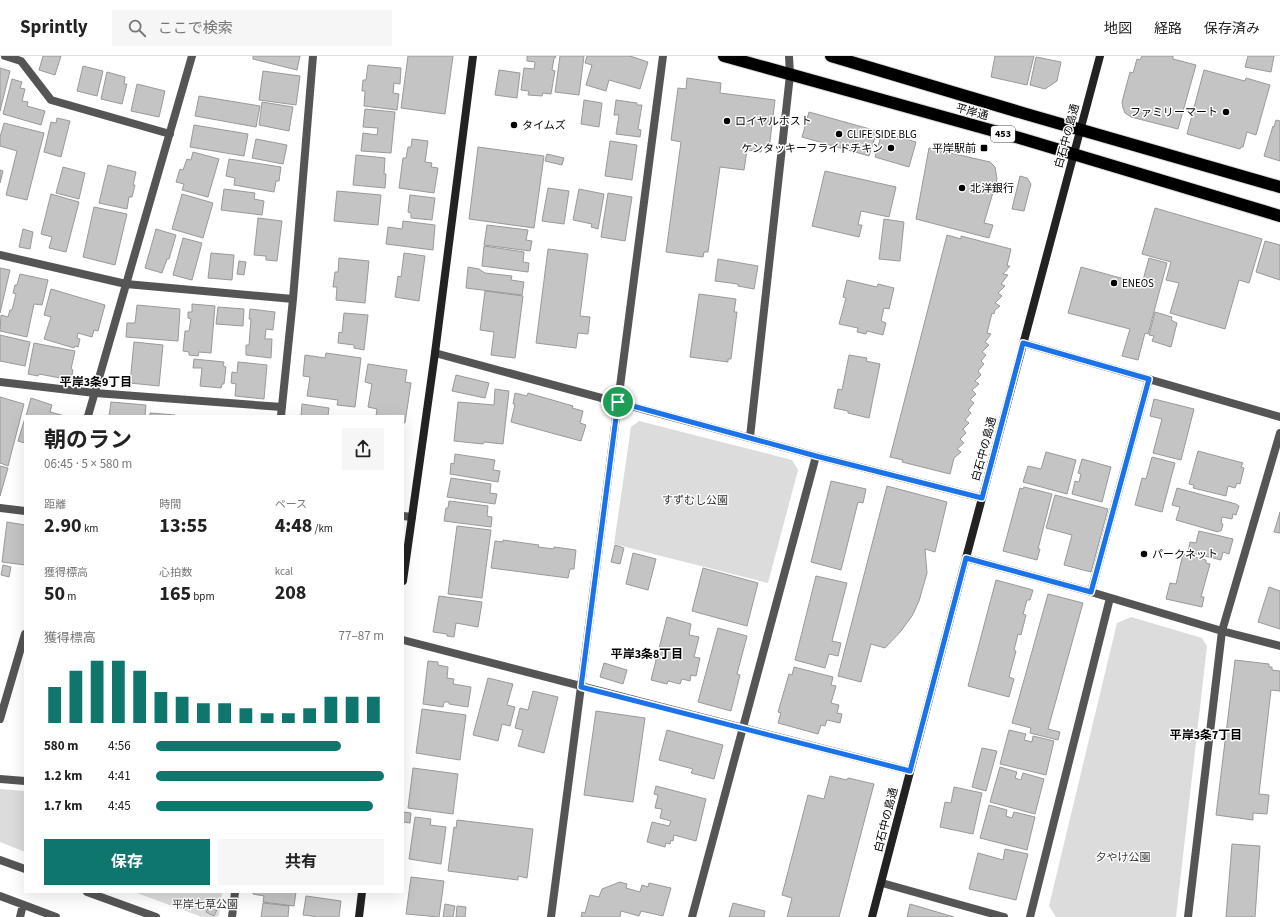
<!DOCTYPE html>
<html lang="ja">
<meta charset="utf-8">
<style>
:root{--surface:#fff;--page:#f6f6f6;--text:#222;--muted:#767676;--line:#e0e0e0;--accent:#0f766e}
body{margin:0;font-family:"Source Sans 3","Noto Sans JP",sans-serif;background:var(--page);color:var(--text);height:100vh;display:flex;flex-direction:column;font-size:15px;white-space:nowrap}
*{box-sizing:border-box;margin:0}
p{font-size:13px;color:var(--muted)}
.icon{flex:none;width:22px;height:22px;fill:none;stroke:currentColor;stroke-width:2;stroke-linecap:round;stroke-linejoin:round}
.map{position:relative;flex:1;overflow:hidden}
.side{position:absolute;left:24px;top:359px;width:380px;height:478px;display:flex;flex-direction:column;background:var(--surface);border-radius:0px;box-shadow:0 4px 16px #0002}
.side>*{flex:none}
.pin{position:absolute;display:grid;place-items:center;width:34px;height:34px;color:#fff;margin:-17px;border:2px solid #fff;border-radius:50%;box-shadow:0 1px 4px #0007}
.round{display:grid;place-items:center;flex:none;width:42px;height:42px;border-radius:0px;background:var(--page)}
.headline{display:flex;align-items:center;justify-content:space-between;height:68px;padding:0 20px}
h1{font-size:22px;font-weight:700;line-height:30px}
.figures{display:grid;grid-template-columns:repeat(3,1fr);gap:6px;height:68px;padding:4px 20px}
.figures div{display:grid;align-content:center}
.figures b{font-size:20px;font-weight:700}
.figures small{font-size:11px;font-weight:400}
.figures p{font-size:11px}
.chart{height:112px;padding:8px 20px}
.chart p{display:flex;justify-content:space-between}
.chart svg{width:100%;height:72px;margin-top:4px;stroke:var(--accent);stroke-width:6}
.cta{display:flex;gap:8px;margin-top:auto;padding:8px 20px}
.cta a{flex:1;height:46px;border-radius:0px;background:var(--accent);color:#fff;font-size:16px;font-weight:700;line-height:46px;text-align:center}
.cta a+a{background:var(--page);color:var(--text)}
ul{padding:0 20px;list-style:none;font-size:13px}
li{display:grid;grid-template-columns:64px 48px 1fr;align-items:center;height:30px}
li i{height:10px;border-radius:5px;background:var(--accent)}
header{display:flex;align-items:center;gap:24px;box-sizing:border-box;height:56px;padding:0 20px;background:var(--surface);border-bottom:1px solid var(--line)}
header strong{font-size:19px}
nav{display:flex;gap:22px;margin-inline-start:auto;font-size:14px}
.search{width:280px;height:36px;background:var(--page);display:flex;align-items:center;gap:10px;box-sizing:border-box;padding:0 14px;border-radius:0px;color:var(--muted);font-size:15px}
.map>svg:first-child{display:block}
</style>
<header>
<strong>Sprintly</strong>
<div class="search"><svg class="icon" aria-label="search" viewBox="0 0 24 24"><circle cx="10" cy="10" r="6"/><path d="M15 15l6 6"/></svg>ここで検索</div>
<nav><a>地図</a><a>経路</a><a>保存済み</a></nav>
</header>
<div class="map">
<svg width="1280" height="861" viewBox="0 0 1280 861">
<rect width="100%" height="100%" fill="#fff"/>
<path fill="#dcdcdc" d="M639,365L792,404L798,414L768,527L614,488L631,371Z
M1131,561L1202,582L1207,590L1176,861H1056L1049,850L1117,567Z
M0,733L25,735V796L0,786Z
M134,836H222L219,859L217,861H202Z"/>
<path fill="#c4c4c4" stroke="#999" d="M43,0H61L55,19L39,14Z
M253,0H300L297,14L253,3Z
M408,0H453L445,58L401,52Z
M527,0H556L555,2H554L552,14L555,15L551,38L543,37L542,40L528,39L529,35L521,34L524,12L534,13L535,6L527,5Z
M560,0H584L579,39L555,36Z
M587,0H630L648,6L640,33L609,24L606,35L586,29L592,9L585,7Z
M995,0H1034L1027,29L991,21Z
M1142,0H1173V3L1196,9L1178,73L1131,61L1125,57L1123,52L1122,46L1130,16L1133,17L1137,3L1140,4Z
M1248,0H1274L1271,16L1245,11Z
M1036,1L1061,6L1057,25L1045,33L1030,29Z
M368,9L401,12L400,28L394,27L393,37L399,38L397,54L364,50L365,35H362L363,24H366Z
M83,10L103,15L97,40L77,35Z
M0,12L10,15L0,55Z
M499,14L520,17L517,42L495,39Z
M1204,14L1245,25L1246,22L1270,29L1256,79L1247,76L1243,91H1241L1240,93L1187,78Z
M263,15L300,20L296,49L259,44Z
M107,16L125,21L124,28H127L122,48L101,43Z
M687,22L721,27L720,37L775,44L769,93L762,92L761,96L747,94L744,114L720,111L708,196H704L703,201L666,196L681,86L671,84L678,32L686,33Z
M12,23L22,26L20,32L25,33L22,45L28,46L27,50L45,55L41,69L3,58Z
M137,28L165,35L159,61L131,55Z
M199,40L260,50L256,71L195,60Z
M584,44L602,47L599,71L581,68Z
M616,44L637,47V49H642L638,73L641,74L640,81L616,78L619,59H614Z
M262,46L293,51L289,75L259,69Z
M365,53L395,56L391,97L361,95L363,77L377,79L378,72L363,71Z
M809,56L877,75L869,100L802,81Z
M57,62L70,65L61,101L44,96L51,66L56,67Z
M1276,64L1280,65V105L1264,100L1273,70L1274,71Z
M4,67L44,77L27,144L6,139L17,95L0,90V81Z
M194,69L248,78L244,100L190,91Z
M882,76L916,86L909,111L875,101Z
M256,83L287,89L283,108L252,102Z
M412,83L428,85L425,106L432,107L431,111L438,112L434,137L399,132L403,102H406L408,91H411Z
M610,85L637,89L632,124L605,120Z
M478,91L544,100L534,172L469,163Z
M929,92L990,106L995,111L997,123L984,167L993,169L989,182L916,163Z
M193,96L219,103L208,141L182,134L184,128L176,126L180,113L183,114L187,103L191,104Z
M547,98L564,102L562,109L545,105Z
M356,99L385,102L384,118H386L385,132L353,129Z
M229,103L281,111L279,125H276L274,136L234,129L235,122L226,120Z
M108,109L136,116L133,129H135L132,141H129L127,153L99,147Z
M63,111L85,117L79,143L56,137Z
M0,114L3,115L0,127Z
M825,115L896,131L889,161L861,155L858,169H862L859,181L812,170Z
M1020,120L1027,122L1031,128L1024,155L1012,153Z
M548,132L569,135L564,168L542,165Z
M224,133L255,137L254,143L264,145L262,159L221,154Z
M579,133L604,138L598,173L591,171L592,168L573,164Z
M337,135L381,139L378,169L334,165Z
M608,137L632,141L625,185L601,181Z
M51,138L79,146L66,196L49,192L52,181L41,178Z
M182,138L213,147L203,182L172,173Z
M410,139L435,142L432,164L411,162V157L408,156Z
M94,151L127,158L115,209L83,201Z
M1155,152L1262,183L1249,227L1239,224L1225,273L1170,257L1179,227L1166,224L1171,206L1142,198Z
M258,162L282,165L277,205L266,204V200L254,199Z
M884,163L904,166L900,205L879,203Z
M403,165L435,169L433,194L386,188L388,171L402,173Z
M487,169L528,174L526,184L532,185L530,195L484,189Z
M23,173L33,176L30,193L19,191Z
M156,173L176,179L169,203H167L162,217L145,212Z
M947,179L961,183V180L1011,193L1007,210H1010L1003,218L1008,219L1001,228L1005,230L998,237L1002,240L995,247L1000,250L995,254L994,258L992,257L987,277L991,278L985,286L989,289L982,296L986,299L981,305L984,308L978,315L981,319L975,325L979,328L972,334L976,338L970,344L974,347L968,354L971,357L965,364L969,367L963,373L966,377L960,383L964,387L957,393L961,396L954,402L950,418L902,406L903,404L890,401Z
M183,182L202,187L192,224L173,219Z
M1265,185L1280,189V224L1256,216Z
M484,190L524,196L523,206L529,207L528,216L482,210Z
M548,193L588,198L580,260L590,261L588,278L578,277L576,292L536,287Z
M211,197L234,199L232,224L208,222Z
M404,197L425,200L419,245L395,241L398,220L401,221Z
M339,202L369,205L365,247L336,244L337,231H333L335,216H338Z
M1149,202L1167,207L1148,278L1145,277L1138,304L1122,300L1130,273L1068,257L1081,211L1142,228Z
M718,203L758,210L754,233L738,230V228L715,225Z
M239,205L246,206L244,219L237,218Z
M468,211L479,213L485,217L512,220L511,224L524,226L522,239L466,232Z
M0,212L10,214L0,257Z
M20,218L48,224L42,249L34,248L27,281L0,275L1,259L8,261L10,254H12L16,238L13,237L15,229H17Z
M847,224L877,231L878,228L894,232L889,253L884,252L881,265L886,267L883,279L867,275L866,278L857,276L858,272L839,268L846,242L843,241Z
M51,233L105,249L98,275L94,274L92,281L78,277L77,282L80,283L78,291L75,290L74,292L44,283L51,261L44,259Z
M485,235L523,240L515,302L491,299L494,276L480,274Z
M699,238L736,243L734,256H737L731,303H728V306L690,301Z
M192,248L215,250L211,297L199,296L198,300L189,299V296L183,295L185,275H189L191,263L188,262V256H192Z
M137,249L180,253L178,285L126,281L127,267H135Z
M218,251L244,253L243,270L216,268Z
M250,253L275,256L273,274L266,273L265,283H272L271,302L246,299V289H249L251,263H249Z
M1155,256L1172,261L1171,264L1177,267L1171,291L1152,285L1154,280L1149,279Z
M344,257L368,259L364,294L354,292V289L338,287L339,276L342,277Z
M0,279L30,286L25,310L0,305Z
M134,286L163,289L159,330L130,327Z
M34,287L75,295L71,313L73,314L71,324L39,318L38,320L28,318Z
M326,297L361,302L355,351L337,349L338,344L307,340L310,321L303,320L305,299L325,302Z
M849,299L867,302L866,305L880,308L869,362L848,357V355L834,352L838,333L842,334Z
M194,303L224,306L223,310L226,311L224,328H222L221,332L200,330L202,312H193Z
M238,306L267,309L264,343L235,340L236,328L231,327L232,316L237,317Z
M368,308L407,314L405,326L411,327L405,367H403V360H376L377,353L368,351L372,328L365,326Z
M456,319L489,327L485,342L452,335Z
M495,333L509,335L503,388L484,386L483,388L454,385L458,346L494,349Z
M515,337L527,340L528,337L573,350L572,352L583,355L580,367L586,369L581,385L511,366L515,348H513Z
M0,341L24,348L8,410L0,407Z
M31,342L52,349L50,356L65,360H26Z
M1154,343L1194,353L1181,404L1153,397L1162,363L1150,360Z
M111,346L146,349L145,360H109Z
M302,348L329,352L328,360H301Z
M150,357L175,359V360H150Z
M25,362V387L18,385Z
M1198,395L1243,407L1241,411L1244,412L1240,428L1237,427L1235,432L1228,430L1226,440L1193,432L1194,429L1189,428Z
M1046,396L1076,404L1067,438L1023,426L1028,410L1041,413Z
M455,398L495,404L493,414L500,415L498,426L450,418L451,407L454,408Z
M1152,401L1175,407L1162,456L1135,449L1142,422L1146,423Z
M1082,403L1111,411L1102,446L1072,438L1075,425L1079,426L1081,418L1078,417Z
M0,410L8,412L0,440Z
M451,422L491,428L490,437L497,438L495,448L447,441Z
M831,425L866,433L863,447L858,446L841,514L811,506Z
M887,430L947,446L935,496L925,493L927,517L919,545L912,560L901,575L885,592L871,588L861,626L838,620Z
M1024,431L1052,438L1038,493H1040L1037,504L1003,495L1020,432L1023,433Z
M1177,432L1236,448L1239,450L1236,459L1233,458L1232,463L1222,461L1221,467L1223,468L1221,475H1218V476L1176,464L1180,451L1172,449Z
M1055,439L1108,453L1091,516L1064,509L1072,479L1046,472Z
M449,445L488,450L487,460L492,461L491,471L444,465L446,452H448Z
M1280,456V477L1274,476Z
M7,466L25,469V509L2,506Z
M457,470L491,474L482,542L448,538Z
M1199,475L1233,483L1229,498L1223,496L1221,504L1188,496L1190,486L1196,487Z
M503,484L539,489L538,491L554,493V491L576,494L574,513H570L568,522L491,512L495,485L503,486Z
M615,489L624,492L620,508L611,506Z
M633,497L656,503L648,534L626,528Z
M1183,498L1206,504V507L1210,508L1201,541H1204L1202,551L1166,543L1170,527L1176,528Z
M3,509L11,511L9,521L1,519Z
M703,512L758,527L747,570L692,555Z
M816,520L847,527L832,585L841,587L838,600L829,598L825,612L795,604Z
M996,524L1033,534L1030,544H1027L1023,558L1026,559L1021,579L1018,578L1014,594L1016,595L1009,621L1014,623L1009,641L968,630Z
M1269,531L1280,535V573L1258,566Z
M1048,538L1083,547L1048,673L1060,676L1058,684L1030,677L1031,672L1012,667Z
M439,540L482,546L478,571L456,567L454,581L447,580V578L433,576Z
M667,561L691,568L689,579L699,581L694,601L700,602L696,620L691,619L690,625L682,623L680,628L668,625L667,628L651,624Z
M718,572L747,580L737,618L740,619L731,655L698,646Z
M1235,604L1269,608V611H1272V614L1280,615V635L1271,634L1259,738L1269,739L1267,758L1253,757V764L1216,759Z
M428,605L438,606V609L448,611L447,622L454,623L453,628L471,631L468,651L449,648V646H444L443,651L423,648Z
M604,607L627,614L623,628L600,621Z
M794,611L833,621L831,629L836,630L831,647L839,649L837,657L842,658L840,667L827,664L825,670L821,669L818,678L778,667L781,657L778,656L789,618L792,619Z
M488,622L513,628L507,649L515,651L510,670L502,668L498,685L473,679Z
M533,635L558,641L544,697L518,690L523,674L515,672L520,652L528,654Z
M422,653L466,659L460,704L416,697Z
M596,655L645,662L633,746L584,739Z
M667,674L723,689L714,723L691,717L693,713L659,704Z
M1009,674L1026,678L1024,684L1032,686L1033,680L1054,685L1046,719L1000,708Z
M982,692L997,695L986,735L972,731Z
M1000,711L1017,716L1015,722L1021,724L1023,717L1044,723L1035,758L990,746Z
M413,712L458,718L453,758L408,752Z
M830,720L847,724L848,722L874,728L839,861H787L792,842L782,839L808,739L824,743Z
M656,730L706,743L696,785L674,779L673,785L671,784L670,788L666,787L665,791L647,786L652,766L669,770L671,765L660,762L662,753L655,752L658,739L654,738Z
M954,731L982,737L973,778L940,771L945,746L951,747Z
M989,749L1007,754L1006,760L1012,762L1014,756L1035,761L1027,794L980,782Z
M403,756L411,757L410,767L403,766Z
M415,761L431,763L430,769L446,771L441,808L409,803Z
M457,764L533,773L527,822L518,820V824L448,815L454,771L456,772Z
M1232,788L1260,790L1255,861H1226Z
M1005,793L1028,798L1016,844L969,833L978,797L1003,804Z
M411,821L444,825L439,861L406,858Z
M620,826L627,828L626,832L640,836L642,829L648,831L649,827L671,832L663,860L641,855L639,860L621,855L620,861H581L582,856L585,857L590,839L599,841L602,833Z
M253,836H296L294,850L263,846L264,840L253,838Z
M306,840L341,845L339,861H318L303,859Z
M211,847L218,851L214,860L206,856Z
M263,847L289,850L288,861H261Z
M733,847L765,855L764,861H729Z
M445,848L455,850L453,861H443Z
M910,848L954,861H907Z
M457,850L466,851L465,861H456Z"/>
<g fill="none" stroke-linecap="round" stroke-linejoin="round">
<g stroke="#dbdbdb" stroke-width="14">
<path id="highway" d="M724,0L1023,83L1280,160
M831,0L1026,58L1280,131"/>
</g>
<path stroke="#555" stroke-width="8" d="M1091,536L1149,323"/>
<path stroke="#555" stroke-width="8" d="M5,0L21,5L51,44L170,78
M0,199L126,228L293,243
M1023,287L1280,361
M435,297L816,400L982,442
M0,326L95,337L282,351
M88,360L192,0
M281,360L293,243L313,0
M750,381L790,19L789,0
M0,452L25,455
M403,460L412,461
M966,502L1091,536L1222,575L1280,590
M403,584L910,715
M0,663L25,578
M0,723L25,725
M0,804L25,813
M882,827L1004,861
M87,836L156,861
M0,840L56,861
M20,861L23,849
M232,861L235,836
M551,861L663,0
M692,861L816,400
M1030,861L1110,542
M1188,861L1222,575L1280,377"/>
<path stroke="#222" stroke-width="8" d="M403,525L435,297L473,0
M359,861L362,836
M872,861L966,502L1100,0"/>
<use href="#highway" stroke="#000" stroke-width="12"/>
</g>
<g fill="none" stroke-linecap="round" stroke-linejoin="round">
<g stroke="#fff" stroke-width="8">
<path id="route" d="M1023,287L1149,323L1091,536L966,502L910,715L581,631L618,346L816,400L982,442Z"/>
</g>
<use href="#route" stroke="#1a73e8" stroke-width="5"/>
</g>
<g fill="#000" stroke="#fff" stroke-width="1.5">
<circle cx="1226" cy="56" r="4"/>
<circle cx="727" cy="65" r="4"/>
<circle cx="514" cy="69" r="4"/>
<circle cx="839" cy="78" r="4"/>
<circle cx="891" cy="92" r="4"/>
<rect x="980" y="88" width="8" height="8" rx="2"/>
<circle cx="962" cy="132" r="4"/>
<circle cx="1114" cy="227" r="4"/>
<circle cx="1144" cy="498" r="4"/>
</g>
<g text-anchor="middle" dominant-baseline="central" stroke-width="3" stroke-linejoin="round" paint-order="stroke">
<rect fill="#fff" stroke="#4c4c4c" stroke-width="1" x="991" y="70" width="24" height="16" rx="3"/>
<g font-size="10" font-weight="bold" fill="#000">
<text x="1003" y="78">453</text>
</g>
<g font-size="11" fill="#000" stroke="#fff">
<text transform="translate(972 56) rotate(15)">平岸通</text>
<text transform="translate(1067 80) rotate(-75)">白石中の島通</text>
<text transform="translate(984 393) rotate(-75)">白石中の島通</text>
<text transform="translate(886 764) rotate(-76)">白石中の島通</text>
</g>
<g font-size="11" fill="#000" stroke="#fff" text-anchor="start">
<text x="1218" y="56" text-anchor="end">ファミリーマート</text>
<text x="735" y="65">ロイヤルホスト</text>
<text x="522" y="69">タイムズ</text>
<text x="847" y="78">CLIFE SIDE BLG</text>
<text x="883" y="92" text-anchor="end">ケンタッキーフライドチキン</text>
<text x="976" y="92" text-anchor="end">平岸駅前</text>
<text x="970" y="132">北洋銀行</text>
<text x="1122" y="227">ENEOS</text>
<text x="1152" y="498">パークネット</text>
</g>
<g font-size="11" fill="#333" stroke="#fff">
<text x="695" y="444">すずむし公園</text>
<text x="1123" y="801">夕やけ公園</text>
<text x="205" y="848">平岸七草公園</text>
</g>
<g font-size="12" font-weight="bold" fill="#000" stroke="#fff">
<text x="96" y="326">平岸3条9丁目</text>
<text x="647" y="598">平岸3条8丁目</text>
<text x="1206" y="679">平岸3条7丁目</text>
</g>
</g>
</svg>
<div class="pin" style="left:618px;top:346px;background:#1e9e55"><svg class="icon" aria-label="arrive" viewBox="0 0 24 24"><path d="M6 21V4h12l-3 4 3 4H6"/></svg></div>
<section class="side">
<div class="headline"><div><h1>朝のラン</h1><p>06:45 · 5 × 580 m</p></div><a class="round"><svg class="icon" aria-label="share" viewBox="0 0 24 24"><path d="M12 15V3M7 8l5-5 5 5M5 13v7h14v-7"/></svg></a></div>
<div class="figures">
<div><p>距離</p><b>2.90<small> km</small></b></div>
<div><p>時間</p><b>13:55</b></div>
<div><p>ペース</p><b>4:48<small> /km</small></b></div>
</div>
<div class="figures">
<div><p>獲得標高</p><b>50<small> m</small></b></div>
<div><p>心拍数</p><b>165<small> bpm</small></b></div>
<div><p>kcal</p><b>208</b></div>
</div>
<div class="chart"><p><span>獲得標高</span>77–87 m</p>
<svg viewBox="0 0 160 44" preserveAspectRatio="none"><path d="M5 44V22M15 44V12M25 44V6M35 44V6M45 44V12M55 44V25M65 44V28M75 44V32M85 44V32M95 44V35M105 44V38M115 44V38M125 44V35M135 44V28M145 44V28M155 44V28"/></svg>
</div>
<ul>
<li><b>580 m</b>4:56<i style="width:81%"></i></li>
<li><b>1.2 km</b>4:41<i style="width:100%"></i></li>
<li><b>1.7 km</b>4:45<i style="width:95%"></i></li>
</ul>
<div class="cta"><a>保存</a><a>共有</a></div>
</section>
</div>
